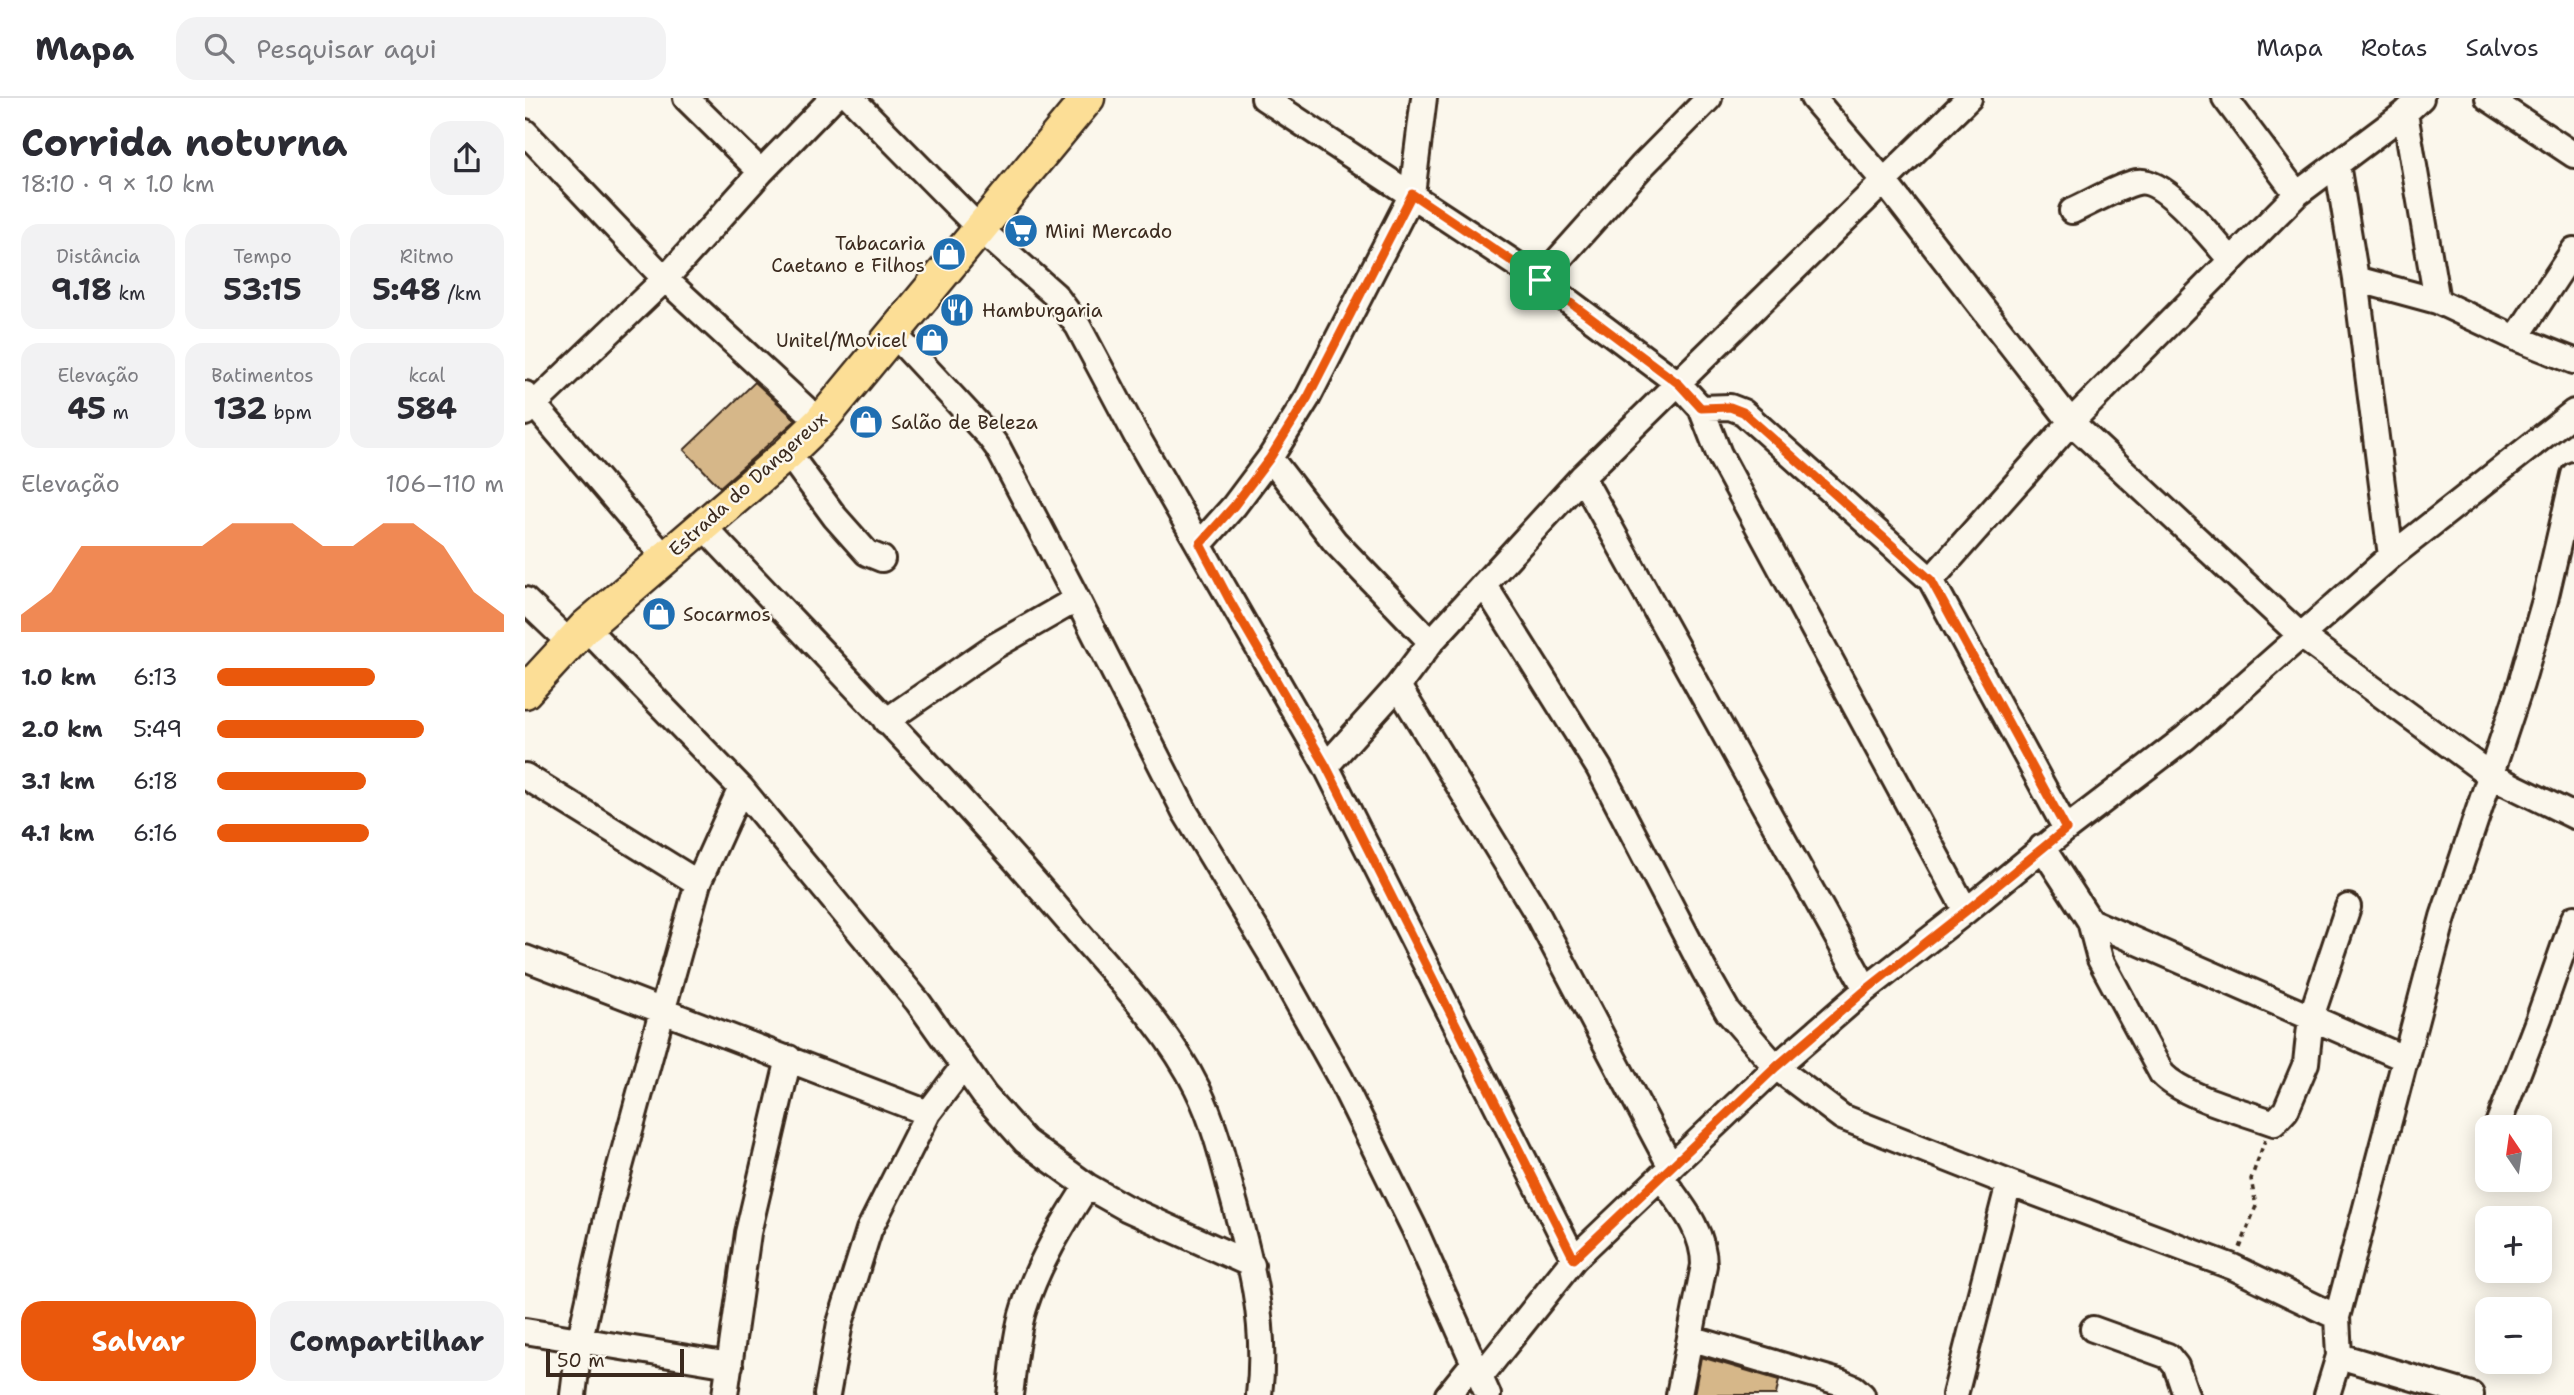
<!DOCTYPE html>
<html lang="pt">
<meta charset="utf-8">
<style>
:root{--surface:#fff;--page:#f2f2f3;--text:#2b2b33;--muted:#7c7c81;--line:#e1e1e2;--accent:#ea580c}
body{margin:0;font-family:"Shantell Sans",sans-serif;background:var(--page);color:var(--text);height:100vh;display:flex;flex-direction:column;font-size:26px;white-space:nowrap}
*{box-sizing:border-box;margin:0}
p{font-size:23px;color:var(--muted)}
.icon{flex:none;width:38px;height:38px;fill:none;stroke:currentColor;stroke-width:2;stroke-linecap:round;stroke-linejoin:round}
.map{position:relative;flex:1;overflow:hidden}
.details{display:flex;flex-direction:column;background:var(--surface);width:525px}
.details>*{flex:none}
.needle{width:46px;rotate:347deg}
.controls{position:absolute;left:1950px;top:1017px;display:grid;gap:14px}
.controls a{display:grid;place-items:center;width:77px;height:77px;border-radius:14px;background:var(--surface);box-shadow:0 4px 18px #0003;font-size:35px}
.scale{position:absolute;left:21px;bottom:18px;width:138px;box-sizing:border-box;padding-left:7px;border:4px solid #3b2a1e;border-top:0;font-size:19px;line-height:24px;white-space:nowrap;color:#3b2a1e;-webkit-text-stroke:5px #fbf7ec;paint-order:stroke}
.pin{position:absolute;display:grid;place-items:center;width:60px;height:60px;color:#fff;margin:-30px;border-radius:14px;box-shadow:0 4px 10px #0006}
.round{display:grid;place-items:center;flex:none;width:74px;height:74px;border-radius:21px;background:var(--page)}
.headline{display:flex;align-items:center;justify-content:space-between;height:119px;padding:0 21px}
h1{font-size:38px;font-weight:700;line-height:52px}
.stats{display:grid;grid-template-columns:repeat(3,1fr);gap:10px;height:119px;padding:7px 21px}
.stats div{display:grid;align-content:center;border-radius:18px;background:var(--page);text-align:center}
.stats b{font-size:30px;font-weight:700}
.stats small{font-size:19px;font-weight:400}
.stats p{font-size:19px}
.chart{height:196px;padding:14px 21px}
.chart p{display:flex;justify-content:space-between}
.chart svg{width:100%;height:126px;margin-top:7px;fill:var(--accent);opacity:.7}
.primary-button{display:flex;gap:14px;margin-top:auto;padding:14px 21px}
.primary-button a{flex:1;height:80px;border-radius:21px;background:var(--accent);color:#fff;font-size:28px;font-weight:700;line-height:80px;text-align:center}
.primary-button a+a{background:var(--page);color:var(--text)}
ul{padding:0 21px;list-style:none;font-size:23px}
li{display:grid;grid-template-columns:112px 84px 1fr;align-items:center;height:52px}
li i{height:18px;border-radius:9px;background:var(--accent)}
header{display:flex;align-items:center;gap:42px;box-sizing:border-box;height:98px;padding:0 35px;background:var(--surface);border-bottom:2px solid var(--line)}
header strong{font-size:33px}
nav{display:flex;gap:38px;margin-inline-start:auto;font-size:24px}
.search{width:490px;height:63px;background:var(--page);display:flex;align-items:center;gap:18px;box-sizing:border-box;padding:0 24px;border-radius:21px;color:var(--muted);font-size:26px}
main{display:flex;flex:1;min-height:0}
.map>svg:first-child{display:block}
</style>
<header>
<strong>Mapa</strong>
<div class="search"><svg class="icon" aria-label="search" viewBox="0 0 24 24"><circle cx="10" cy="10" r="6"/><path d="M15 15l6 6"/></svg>Pesquisar aqui</div>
<nav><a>Mapa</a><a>Rotas</a><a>Salvos</a></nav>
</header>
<main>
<section class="details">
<div class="headline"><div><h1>Corrida noturna</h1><p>18:10 · 9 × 1.0 km</p></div><a class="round"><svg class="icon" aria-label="share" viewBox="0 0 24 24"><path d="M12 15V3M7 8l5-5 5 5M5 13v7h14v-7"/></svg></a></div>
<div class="stats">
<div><p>Distância</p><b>9.18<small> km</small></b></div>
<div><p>Tempo</p><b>53:15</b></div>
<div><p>Ritmo</p><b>5:48<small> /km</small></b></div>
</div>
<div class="stats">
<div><p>Elevação</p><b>45<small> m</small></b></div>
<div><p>Batimentos</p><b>132<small> bpm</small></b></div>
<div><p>kcal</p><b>584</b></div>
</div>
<div class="chart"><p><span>Elevação</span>106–110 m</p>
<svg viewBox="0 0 160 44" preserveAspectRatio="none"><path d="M0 44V38L10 30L20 14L30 14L40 14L50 14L60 14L70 6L80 6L90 6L100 14L110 14L120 6L130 6L140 14L150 30L160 38V44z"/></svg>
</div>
<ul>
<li><b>1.0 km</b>6:13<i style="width:55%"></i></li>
<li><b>2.0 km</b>5:49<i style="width:72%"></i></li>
<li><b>3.1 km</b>6:18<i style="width:52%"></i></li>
<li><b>4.1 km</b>6:16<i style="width:53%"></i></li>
</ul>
<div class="primary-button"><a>Salvar</a><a>Compartilhar</a></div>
</section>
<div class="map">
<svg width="2049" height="1297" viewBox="0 0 2049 1297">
<rect width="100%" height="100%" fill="#fbf7ec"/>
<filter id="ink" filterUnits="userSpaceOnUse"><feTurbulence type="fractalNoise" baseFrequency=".0143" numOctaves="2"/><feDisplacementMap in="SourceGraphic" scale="14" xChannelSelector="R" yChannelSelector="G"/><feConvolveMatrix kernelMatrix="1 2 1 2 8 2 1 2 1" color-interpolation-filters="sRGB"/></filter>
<g filter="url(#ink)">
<path fill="#d6b789" stroke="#3b2a1e" stroke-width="2" d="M230,284L271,322L195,389L159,352Z
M1176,1259L1254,1282L1251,1297H1169Z"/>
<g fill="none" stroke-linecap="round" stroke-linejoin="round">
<g stroke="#3b2a1e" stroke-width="30">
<path id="minor" d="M161,0L236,74
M326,0L454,130L530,197L553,228L611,337L801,668L1049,1161
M739,0L1015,182L1154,286L1176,310L1205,309L1218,314L1406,482L1541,731
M1288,0L1358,82L1546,324L1775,537L1965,677L2049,718
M1700,0L1772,96
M1963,0L2049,57
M1880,15L1912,203
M0,34L140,181L295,324
M1812,66L1831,181L1866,458
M1547,113C1565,105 1594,88 1612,84C1639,78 1689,143 1706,162
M1831,181L1912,203L1991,240L2049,263
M1015,182L1117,68L1184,0
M368,235L464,338L473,350L552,501L660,714L744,853L815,980L889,1130L963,1297
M1991,240L2049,152
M0,296L141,461
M1176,310L1194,356L1441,813
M0,315L140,181L236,74L308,0
M263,355L310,419L342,455L357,461
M745,360L810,444L906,544
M1057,379L1341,891
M177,427C301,559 428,688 545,825C589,877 642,929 672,990C688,1022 697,1057 706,1092C725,1160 743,1226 734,1297
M675,446L709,408L745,360L783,299L887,96L899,0
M1406,482L1546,324L1772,96L1880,15L1896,0
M960,488L1074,670L1179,872L1203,914L1251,969L1317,1019L1484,1085L1708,1169L1812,1219
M0,502L45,545
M60,529L216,690L393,904L459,997L500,1043L562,1088L601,1110L727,1167
M873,588L1010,812L1146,1069
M361,623L470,548L552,501
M801,668L873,588L906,544L1057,379L1444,0
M0,678L173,785
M1517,749L1565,823L1881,961
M1565,823L1575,861L1637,976C1659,999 1717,1013 1749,1025L1761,1012L1781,965L1786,919L1823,809
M0,860L403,1015
M1972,1029L2014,920L2049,820
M1136,1079C1156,1107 1179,1132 1179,1167L1154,1297
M1568,1231L1643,1258L1651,1268L1661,1297
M0,1233L205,1267
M1165,1240L1317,1285L1329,1290L1337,1297
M1814,1258L1946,1297
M955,1279L1049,1161L1251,969L1341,891L1441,813L1541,731L1660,640L1866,458L2049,314
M48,1297L55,1241L87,1098L137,914L173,785L216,690
M200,1297L223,1135L264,960
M302,1297L315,1225L344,1132L403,1015L438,969
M485,1297C489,1268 490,1238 499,1210C513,1166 537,1127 562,1088
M923,1297L948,1266
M1430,1297L1484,1085
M1802,1297L1814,1258L1812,1219L1918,819L1996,586L2020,502L2049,377"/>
</g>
<g stroke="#3b2a1e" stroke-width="37">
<path id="major" d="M0,594L60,529L263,355L295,324L563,0"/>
</g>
<path stroke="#3b2a1e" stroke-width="3.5" stroke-dasharray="5 5" stroke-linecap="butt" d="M1715,1150L1731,1108L1726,1081L1740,1042"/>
<use href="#minor" stroke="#fbf7ec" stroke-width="24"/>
<use href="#major" stroke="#fcde96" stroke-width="32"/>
</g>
</g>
<g fill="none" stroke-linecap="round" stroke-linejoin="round" filter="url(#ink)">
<g stroke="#fff" stroke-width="14">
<path id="route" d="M887,96L1015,182L1154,286L1176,310L1205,309L1218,314L1406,482L1541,731L1441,813L1342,891L1251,969L1049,1161L801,668L705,503L675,446L709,408L745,360L783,299Z"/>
</g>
<use href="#route" stroke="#ea580c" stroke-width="9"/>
</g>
<defs>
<g id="supermarket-disc" transform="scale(1.75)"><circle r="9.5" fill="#1f6fb2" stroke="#fbf7ec"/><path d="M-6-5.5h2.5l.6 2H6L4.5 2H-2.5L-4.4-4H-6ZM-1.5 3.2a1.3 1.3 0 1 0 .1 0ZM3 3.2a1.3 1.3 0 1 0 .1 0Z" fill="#fff"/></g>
<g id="shop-disc" transform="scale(1.75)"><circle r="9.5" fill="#1f6fb2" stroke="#fbf7ec"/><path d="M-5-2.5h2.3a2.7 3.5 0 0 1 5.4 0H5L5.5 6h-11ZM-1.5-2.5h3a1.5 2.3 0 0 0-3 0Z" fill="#fff"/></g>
<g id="restaurant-disc" transform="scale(1.75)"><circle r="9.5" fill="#1f6fb2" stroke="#fbf7ec"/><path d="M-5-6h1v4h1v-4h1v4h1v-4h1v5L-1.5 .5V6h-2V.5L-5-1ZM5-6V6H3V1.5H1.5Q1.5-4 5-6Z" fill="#fff"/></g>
</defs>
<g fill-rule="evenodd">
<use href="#supermarket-disc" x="496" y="133"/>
<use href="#shop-disc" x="424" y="156"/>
<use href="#restaurant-disc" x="432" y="212"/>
<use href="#shop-disc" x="407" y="242"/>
<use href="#shop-disc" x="341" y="324"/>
<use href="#shop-disc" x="134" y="516"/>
</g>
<g text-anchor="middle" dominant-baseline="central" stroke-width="5" stroke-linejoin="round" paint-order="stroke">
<g font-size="19" fill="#3b2a1e" stroke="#fbf7ec" text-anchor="start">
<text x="520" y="133">Mini Mercado</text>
<text x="400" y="145" text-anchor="end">Tabacaria<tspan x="400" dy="22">Caetano e Filhos</tspan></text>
<text x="457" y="212">Hamburgaria</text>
<text x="382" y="242" text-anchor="end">Unitel/Movicel</text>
<text x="366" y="324">Salão de Beleza</text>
<text x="158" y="516">Socarmos</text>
</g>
<g font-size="19" fill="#3b2a1e" stroke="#fbf7ec">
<text transform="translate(223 386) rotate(-42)">Estrada do Dangereux</text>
</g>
</g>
</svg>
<div class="controls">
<a><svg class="needle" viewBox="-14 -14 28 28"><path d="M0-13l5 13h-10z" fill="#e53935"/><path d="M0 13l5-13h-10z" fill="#7c7c81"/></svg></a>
<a>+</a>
<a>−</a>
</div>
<div class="scale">50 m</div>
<div class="pin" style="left:1015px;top:182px;background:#1e9e55"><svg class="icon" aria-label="arrive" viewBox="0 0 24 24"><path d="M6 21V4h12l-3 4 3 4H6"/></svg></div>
</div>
</main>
